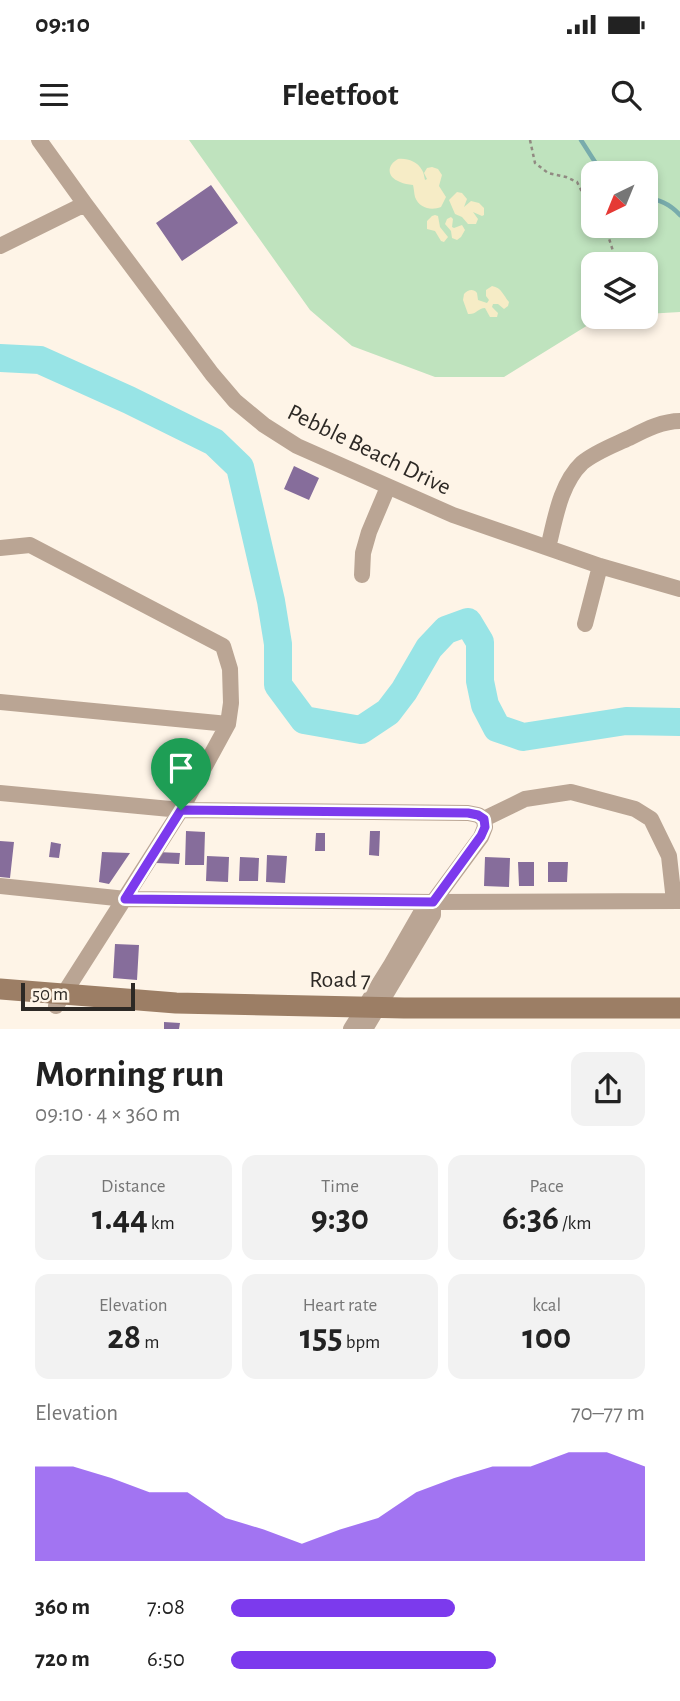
<!DOCTYPE html>
<meta charset="utf-8">
<style>
:root{--surface:#fff;--page:#f2f2f2;--text:#222;--muted:#767676;--accent:#7c3aed}
body{margin:0;font-family:"Alegreya Sans",sans-serif;background:var(--page);color:var(--text);height:100vh;display:flex;flex-direction:column;font-size:26px;white-space:nowrap}
*{box-sizing:border-box;margin:0}
p{font-size:23px;color:var(--muted)}
.icon{flex:none;width:38px;height:38px;fill:none;stroke:currentColor;stroke-width:2;stroke-linecap:round;stroke-linejoin:round}
.map{position:relative;height:889px;overflow:hidden}
.panel{display:flex;flex-direction:column;background:var(--surface);flex:1}
.panel>*{flex:none}
.needle{width:46px;rotate:223deg}
.controls{position:absolute;left:581px;top:21px;display:grid;gap:14px}
.controls a{display:grid;place-items:center;width:77px;height:77px;border-radius:14px;background:var(--surface);box-shadow:0 4px 10px #0003;font-size:35px}
.scale{position:absolute;left:21px;bottom:18px;width:114px;box-sizing:border-box;padding-left:7px;border:4px solid #2d2925;border-top:0;font-size:19px;line-height:24px;white-space:nowrap;color:#2d2925;-webkit-text-stroke:5px #fef4e7;paint-order:stroke}
.pin{position:absolute;display:grid;place-items:center;width:60px;height:60px;color:#fff;margin:-72px -30px;border-radius:50% 50% 50% 0;rotate:-45deg;box-shadow:0 0 7px #0007}
.pin .icon{rotate:45deg}
.round{display:grid;place-items:center;flex:none;width:74px;height:74px;border-radius:14px;background:var(--page)}
.headline{display:flex;align-items:center;justify-content:space-between;height:119px;padding:0 35px}
h1{font-size:38px;font-weight:700;line-height:52px}
.figures{display:grid;grid-template-columns:repeat(3,1fr);gap:10px;height:119px;padding:7px 35px}
.figures div{display:grid;align-content:center;border-radius:14px;background:var(--page);text-align:center}
.figures b{font-size:35px;font-weight:700}
.figures small{font-size:19px;font-weight:400}
.figures p{font-size:19px}
.chart{height:196px;padding:14px 35px}
.chart p{display:flex;justify-content:space-between}
.chart svg{width:100%;height:126px;margin-top:7px;fill:var(--accent);opacity:.7}
ul{padding:0 35px;list-style:none;font-size:23px}
li{display:grid;grid-template-columns:112px 84px 1fr;align-items:center;height:52px}
li i{height:18px;border-radius:9px;background:var(--accent)}
.status{display:flex;justify-content:space-between;align-items:center;height:49px;padding:0 35px;background:var(--surface);direction:ltr}
.status svg{height:19px;fill:currentColor}
header{display:flex;justify-content:space-between;align-items:center;height:91px;padding:0 35px;background:var(--surface);font-size:32px;font-weight:700}
.map>svg:first-child{display:block}
</style>
<div class="status"><b>09:10</b><svg viewBox="0 0 49 12"><path d="M0 12V9h3v3zM5 12V6h3v6zM10 12V3h3v9zM15 12V0h3v12zM26 1h20v11H26zM47 4h2v5h-2z"/></svg></div>
<header><svg class="icon" aria-label="menu" viewBox="0 0 24 24"><path d="M4 6h16M4 12h16M4 18h16"/></svg>Fleetfoot<svg class="icon" aria-label="search" viewBox="0 0 24 24"><circle cx="10" cy="10" r="6"/><path d="M15 15l6 6"/></svg></header>
<div class="map">
<svg width="680" height="889" viewBox="0 0 680 889">
<rect width="100%" height="100%" fill="#fef4e7"/>
<path fill="#bfe3be" fill-rule="evenodd" d="M189,0H680V172L646,174V124H593V177H601L504,237H435L352,206L310,170ZM593,33H646V86H593Z"/>
<path fill="#f6ecc6" d="M398,19C407,18 417,21 422,30C424,33 424,36 425,40L427,39L424,33L427,28L432,27L438,29L442,35L439,46L446,57L441,67C431,71 419,68 415,57C414,53 414,49 413,45C408,44 404,44 400,42C386,37 387,25 398,19Z
M457,52L462,53L467,59L464,67L471,61L479,63L484,68V75L482,76L473,72L478,79L476,84H468L462,77L455,74L449,60Z
M435,75L438,76L440,87L448,97L444,102L441,101L435,91L427,89V81L432,76Z
M451,77L453,79L452,87L454,88L462,85L465,90L461,97L457,100L452,98L451,91L445,84L447,79Z
M492,146C502,148 503,155 509,162L508,166L504,169L498,164H493L492,167L498,173L497,177H490L485,168C478,168 476,175 468,174L463,160L464,154C468,150 473,148 477,153L478,160L487,163L489,160L486,156V150Z"/>
<g fill="none" stroke-linecap="round" stroke-linejoin="round">
<path stroke="#78acac" stroke-width="4.5" d="M581,0L602,33
M646,58C660,59 670,64 680,75"/>
<path stroke="#98e4e6" stroke-width="28" d="M0,218L40,220L129,260L214,302L240,327L271,461L278,504V545L304,580L361,590L388,572L404,551L429,508L446,490L468,482L480,502V541L485,565L497,588L523,597L626,581L680,582"/>
</g>
<path fill="#866d9b" d="M211,45L238,83L182,121L156,83Z
M294,326L319,338L309,360L284,349Z
M186,691L205,692L204,725H185Z
M370,691H380L379,716L369,715Z
M316,693H325V711H315Z
M0,701L14,702L10,738L0,737Z
M51,702L61,704L59,718L49,717Z
M102,712L130,713L109,744L99,742Z
M157,712L180,713L179,724L156,723Z
M267,715L287,716L285,743L266,742Z
M207,716L229,717L228,742L206,741Z
M240,717L259,718L258,741H239Z
M485,717L510,718L509,747L484,746Z
M518,722H534V746H519Z
M548,722H568L567,742H548Z
M115,804L139,805L137,840L113,838Z
M164,882L180,883L179,889H164Z"/>
<g fill="none" stroke-linecap="round" stroke-linejoin="round">
<path stroke="#918a82" stroke-width="2.5" stroke-dasharray="3.5 3.5" stroke-linecap="butt" d="M530,0L535,23L548,33L566,37L577,42L593,73
M605,86L613,111"/>
<path stroke="#baa594" stroke-width="16" d="M39,0L85,64L212,234L235,261L264,285L297,306L453,375L600,426L680,449
M0,106L85,64
M0,408L30,405L223,506L230,529L231,563L228,584L181,670L56,866
M548,408C555,380 560,344 582,323C595,312 614,305 629,298C645,290 662,281 680,281
M362,435L363,413L369,392L388,347
M585,484L600,426
M0,562L228,584
M0,653L181,670L468,673L478,675L484,679L485,687L481,697L433,762L422,771L391,825L351,889
M484,679L525,659L571,652L635,669L651,679L669,716L674,761
M0,746L126,759L433,762L680,761
M365,889L433,775V762"/>
<path stroke="#9c7e65" stroke-width="21" d="M0,849L176,863L404,868H680"/>
</g>
<g fill="none" stroke-linecap="round" stroke-linejoin="round">
<g stroke="#fff" stroke-width="14">
<path id="route" d="M181,670L468,673L478,675L484,679L485,687L481,696L433,762L125,759Z"/>
</g>
<use href="#route" stroke="#7c3aed" stroke-width="9"/>
</g>
<g text-anchor="middle" dominant-baseline="central" stroke-width="6" stroke-linejoin="round" paint-order="stroke">
<g font-size="24" fill="#2d2925" stroke="#fef4e7">
<text transform="translate(369 310) rotate(26)">Pebble Beach Drive</text>
<text x="340" y="840">Road 7</text>
</g>
</g>
</svg>
<div class="controls">
<a><svg class="needle" viewBox="-14 -14 28 28"><path d="M0-13l5 13h-10z" fill="#e53935"/><path d="M0 13l5-13h-10z" fill="#767676"/></svg></a>
<a><svg class="icon" aria-label="layers" viewBox="0 0 24 24"><path d="M12 4l9 5-9 5-9-5zM3 14l9 5 9-5"/></svg></a>
</div>
<div class="scale">50 m</div>
<div class="pin" style="left:181px;top:670px;background:#1e9e55"><svg class="icon" aria-label="arrive" viewBox="0 0 24 24"><path d="M6 21V4h12l-3 4 3 4H6"/></svg></div>
</div>
<section class="panel">
<div class="headline"><div><h1>Morning run</h1><p>09:10 · 4 × 360 m</p></div><a class="round"><svg class="icon" aria-label="share" viewBox="0 0 24 24"><path d="M12 15V3M7 8l5-5 5 5M5 13v7h14v-7"/></svg></a></div>
<div class="figures">
<div><p>Distance</p><b>1.44<small> km</small></b></div>
<div><p>Time</p><b>9:30</b></div>
<div><p>Pace</p><b>6:36<small> /km</small></b></div>
</div>
<div class="figures">
<div><p>Elevation</p><b>28<small> m</small></b></div>
<div><p>Heart rate</p><b>155<small> bpm</small></b></div>
<div><p>kcal</p><b>100</b></div>
</div>
<div class="chart"><p><span>Elevation</span>70–77 m</p>
<svg viewBox="0 0 160 44" preserveAspectRatio="none"><path d="M0 44V11L10 11L20 15L30 20L40 20L50 29L60 33L70 38L80 33L90 29L100 20L110 15L120 11L130 11L140 6L150 6L160 11V44z"/></svg>
</div>
<ul>
<li><b>360 m</b>7:08<i style="width:54%"></i></li>
<li><b>720 m</b>6:50<i style="width:64%"></i></li>
</ul>
</section>
